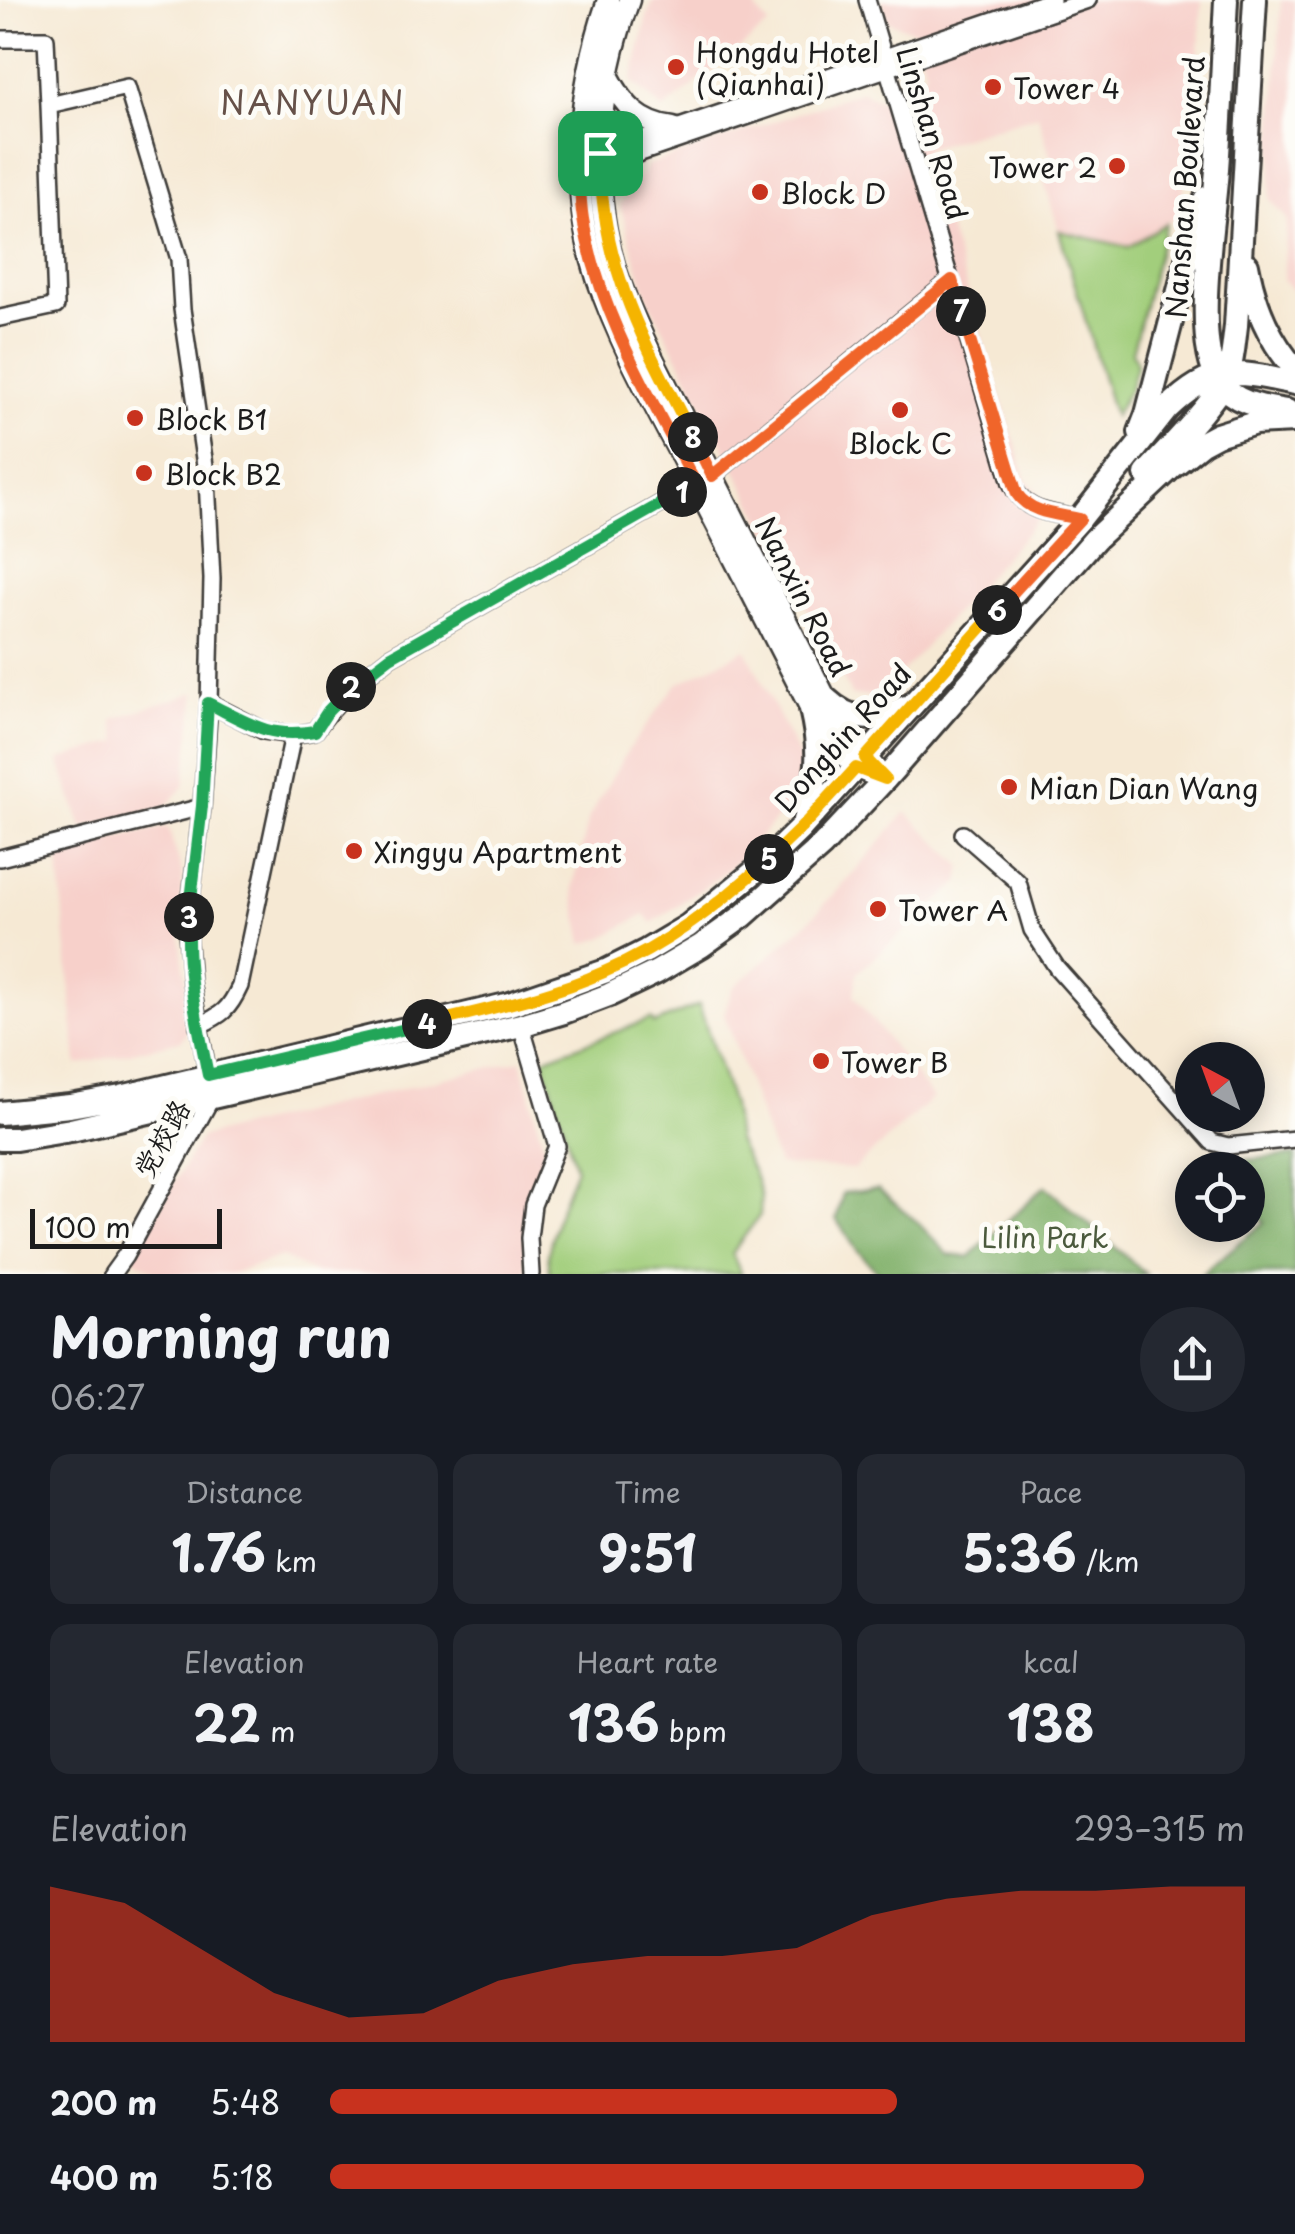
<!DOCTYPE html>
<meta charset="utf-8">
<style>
:root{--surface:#171b24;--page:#242831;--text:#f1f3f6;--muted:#9ea1a6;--accent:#c8321e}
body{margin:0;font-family:"Playpen Sans","LXGW WenKai TC",sans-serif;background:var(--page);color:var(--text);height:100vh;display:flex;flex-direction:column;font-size:38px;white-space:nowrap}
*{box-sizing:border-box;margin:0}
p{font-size:32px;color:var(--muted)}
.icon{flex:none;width:55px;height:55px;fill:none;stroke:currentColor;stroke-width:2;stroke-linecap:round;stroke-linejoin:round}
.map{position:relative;height:1274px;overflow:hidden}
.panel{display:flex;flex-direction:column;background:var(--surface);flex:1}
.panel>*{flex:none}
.needle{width:65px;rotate:319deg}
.controls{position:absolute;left:1175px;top:1042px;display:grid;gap:20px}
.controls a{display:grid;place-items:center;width:90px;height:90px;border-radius:50%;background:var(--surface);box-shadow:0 5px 25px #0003;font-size:50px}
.scale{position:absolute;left:30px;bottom:25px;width:192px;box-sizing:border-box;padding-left:10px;border:5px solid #1c1c1c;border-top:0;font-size:28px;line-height:35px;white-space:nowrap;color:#1c1c1c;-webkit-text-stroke:8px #fdfcf7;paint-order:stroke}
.pin{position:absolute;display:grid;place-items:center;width:85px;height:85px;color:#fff;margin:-42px;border-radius:20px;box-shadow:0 5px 15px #0006}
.km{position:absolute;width:50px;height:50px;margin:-25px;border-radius:50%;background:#222;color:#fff;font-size:28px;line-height:50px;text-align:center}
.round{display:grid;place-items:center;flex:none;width:105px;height:105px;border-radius:52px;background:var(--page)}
.headline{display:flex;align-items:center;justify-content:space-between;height:170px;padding:0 50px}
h1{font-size:55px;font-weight:700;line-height:75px}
.stats{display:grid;grid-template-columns:repeat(3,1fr);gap:15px;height:170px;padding:10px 50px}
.stats div{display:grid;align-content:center;border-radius:20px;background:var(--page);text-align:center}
.stats b{font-size:50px;font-weight:700}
.stats small{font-size:28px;font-weight:400}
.stats p{font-size:28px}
.chart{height:280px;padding:20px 50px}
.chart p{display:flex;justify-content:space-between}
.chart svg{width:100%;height:180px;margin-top:10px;fill:var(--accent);opacity:.7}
ul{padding:0 50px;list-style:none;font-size:32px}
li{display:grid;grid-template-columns:160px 120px 1fr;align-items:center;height:75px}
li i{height:25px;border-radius:12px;background:var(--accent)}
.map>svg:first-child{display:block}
</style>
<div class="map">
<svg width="1295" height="1274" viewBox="0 0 1295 1274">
<rect width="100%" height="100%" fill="#fdfcf7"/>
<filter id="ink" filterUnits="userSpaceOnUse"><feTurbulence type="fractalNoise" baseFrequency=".01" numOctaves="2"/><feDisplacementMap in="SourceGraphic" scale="20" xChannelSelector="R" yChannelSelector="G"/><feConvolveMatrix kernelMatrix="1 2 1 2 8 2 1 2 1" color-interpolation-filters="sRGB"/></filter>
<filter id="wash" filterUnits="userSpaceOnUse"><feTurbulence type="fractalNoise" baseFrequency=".0048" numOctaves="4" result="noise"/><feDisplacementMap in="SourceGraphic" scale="40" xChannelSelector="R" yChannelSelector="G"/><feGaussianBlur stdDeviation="2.25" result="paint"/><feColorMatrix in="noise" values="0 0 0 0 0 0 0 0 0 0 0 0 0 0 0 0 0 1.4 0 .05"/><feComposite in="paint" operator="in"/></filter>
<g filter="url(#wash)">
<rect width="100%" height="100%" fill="#f6e9d4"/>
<path fill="#f7d0ca" d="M653,0H749L769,25L663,110L632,81L646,20Z
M882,0H1202L1194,138L1177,216L1128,247L1059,231L1042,174L1054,169L1038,115L924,149L1026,478L1042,498L1039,518L881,696H852L651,305L638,268L620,205L648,165L862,91L885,103L908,97L926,72L914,31L888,21Z
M1281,0H1295V293L1283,280L1287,219L1270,200Z
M746,649L799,757L800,784L789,805L740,859L715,880L652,923L645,914L601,939L583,944L573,887L589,817L628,750L677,684Z
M196,692L184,787L163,809L82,828L59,760L119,741L113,719Z
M906,812L962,866L959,883L857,973L854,996L933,1098L854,1169L778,1165L724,1014L733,988L808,922L852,875Z
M168,827L183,875L178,919L191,1027L180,1041L77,1065L58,851Z
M521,1060L544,1149L524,1214L526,1274H316L282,1257L230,1274H160L130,1257L201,1137Z"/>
<path fill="#a2ce7b" stroke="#5f754c" stroke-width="2.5" d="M1166,223L1132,352L1137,363L1130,388L1114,416L1059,231L1128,247Z
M699,1005L732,1105L737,1140L755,1177L761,1197L760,1215L732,1253L741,1274H550L548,1254L557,1217L576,1168L543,1059L651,1019L654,1024Z"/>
<path fill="#81b16b" stroke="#4e6644" stroke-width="2.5" d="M1295,1155V1274H1202L1264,1222L1248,1201V1170H1223L1218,1163Z
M1045,1186L1146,1274H879L856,1249L836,1219L843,1193L878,1189L916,1221L949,1255L969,1257Z"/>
</g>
<g filter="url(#ink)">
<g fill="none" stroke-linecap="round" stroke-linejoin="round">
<g stroke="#3d3b38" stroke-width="20">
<path id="minor" d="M867,0L1011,483C1025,514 1050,512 1080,519
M0,39H46L49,105L127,87L179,259L182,309L207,479L212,579L209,703L202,807L187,931L191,982L208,1075
M591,157L1052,0
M593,165H600L632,156L1088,0
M0,318L56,306L49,105
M712,476L951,280
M209,703L264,731L293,735
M963,834L1018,882L1032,930L1057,968L1212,1142L1228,1146L1295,1139
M0,858L202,807
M521,1025L557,1146L533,1205L529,1238L531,1274
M198,1026C222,1015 229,1010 240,986L293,735L315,731C336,700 361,679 390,657L696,484
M112,1274L125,1256L212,1097"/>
</g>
<g stroke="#3d3b38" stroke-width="25">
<path id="secondary" d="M608,0C578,88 568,188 597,278C620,345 656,408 689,471C730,550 770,629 811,709C837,744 839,764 885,779
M629,0C599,82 589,180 614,265C624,297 638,327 652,357L826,699L849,740L873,766
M609,77C624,106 640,124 673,128"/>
</g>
<g stroke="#3d3b38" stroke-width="28">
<path id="primary" d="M1226,0C1223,56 1221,113 1217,169C1214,219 1192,342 1219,381C1234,404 1262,407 1287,411
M1247,265C1254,305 1268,339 1295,369
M1140,432L1147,414L1194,233L1206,198
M1146,474C1168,449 1216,402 1228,374C1233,359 1234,342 1236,326L1255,0
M826,699C853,724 874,721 906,707
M804,820C818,776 822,755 811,709
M0,1113L70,1106L121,1097L510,1004L606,971L646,951L688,926L765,863L801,828L1080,519L1167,409C1214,364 1236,371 1295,383
M0,1139H16L71,1130L521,1025L564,1012L609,995L657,972L701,946L743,916L822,846L885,779L1095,539L1172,467L1202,443L1217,435L1255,423L1295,421"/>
</g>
<use href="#minor" stroke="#fff" stroke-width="15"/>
<use href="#secondary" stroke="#fff" stroke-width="20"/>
<use href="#primary" stroke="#fff" stroke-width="22"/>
</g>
</g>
<g fill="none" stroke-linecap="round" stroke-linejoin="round" filter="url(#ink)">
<g stroke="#fff" stroke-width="20">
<path id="split-1" d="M600,153L579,164C580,182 580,201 583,219C599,314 652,400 696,484L682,492"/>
</g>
<g stroke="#fff" stroke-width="20">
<path id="split-2" d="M351,687L390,657L682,492"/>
</g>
<g stroke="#fff" stroke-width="20">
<path id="split-3" d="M189,917L202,806L208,703C248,723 268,739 315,731L328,711L351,687"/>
</g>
<g stroke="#fff" stroke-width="20">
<path id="split-4" d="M189,917C184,969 198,1024 208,1075L427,1024"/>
</g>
<g stroke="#fff" stroke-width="20">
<path id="split-5" d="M427,1024C487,1009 548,997 604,972C666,946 720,904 769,859"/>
</g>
<g stroke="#fff" stroke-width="20">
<path id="split-6" d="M769,859L801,828L856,768L885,779L865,758L997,610"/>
</g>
<g stroke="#fff" stroke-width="20">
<path id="split-7" d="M961,311L1017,494C1031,514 1058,514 1080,519L997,610"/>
</g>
<g stroke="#fff" stroke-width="20">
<path id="split-8" d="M693,437L712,476L952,280L961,311"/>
</g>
<g stroke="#fff" stroke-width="20">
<path id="split-9" d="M600,153C600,266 643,340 693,437"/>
</g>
<use href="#split-1" stroke="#f0652b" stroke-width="12"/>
<use href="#split-2" stroke="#22a559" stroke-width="12"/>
<use href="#split-3" stroke="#22a559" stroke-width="12"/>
<use href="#split-4" stroke="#22a559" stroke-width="12"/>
<use href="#split-5" stroke="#f5b400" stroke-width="12"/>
<use href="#split-6" stroke="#f5b400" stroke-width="12"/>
<use href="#split-7" stroke="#f0652b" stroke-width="12"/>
<use href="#split-8" stroke="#f0652b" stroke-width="12"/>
<use href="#split-9" stroke="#f5b400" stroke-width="12"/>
</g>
<g fill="#c8321e" stroke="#fdfcf7" stroke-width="4">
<circle cx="676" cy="67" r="10"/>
<circle cx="993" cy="87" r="10"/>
<circle cx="1117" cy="166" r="10"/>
<circle cx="760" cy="192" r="10"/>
<circle cx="900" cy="410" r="10"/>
<circle cx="135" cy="418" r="10"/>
<circle cx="144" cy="473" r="10"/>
<circle cx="1009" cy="787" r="10"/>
<circle cx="354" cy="851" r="10"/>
<circle cx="878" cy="909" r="10"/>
<circle cx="821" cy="1061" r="10"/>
</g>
<g text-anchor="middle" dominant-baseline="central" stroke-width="10" stroke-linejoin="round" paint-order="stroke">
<g font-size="28" fill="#1c1c1c" stroke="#fdfcf7" text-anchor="start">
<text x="696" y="51">Hongdu Hotel<tspan x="696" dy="32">(Qianhai)</tspan></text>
<text x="1013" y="87">Tower 4</text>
<text x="1097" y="166" text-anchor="end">Tower 2</text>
<text x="780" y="192">Block D</text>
<text x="155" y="418">Block B1</text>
<text x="900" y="442" text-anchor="middle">Block C</text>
<text x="164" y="473">Block B2</text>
<text x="1029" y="787">Mian Dian Wang</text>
<text x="374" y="851">Xingyu Apartment</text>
<text x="898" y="909">Tower A</text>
<text x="841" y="1061">Tower B</text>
</g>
<g font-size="28" fill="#1c1c1c" stroke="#fdfcf7">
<text transform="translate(933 133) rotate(73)">Linshan Road</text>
<text transform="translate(1184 187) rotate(-86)">Nanshan Boulevard</text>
<text transform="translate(804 596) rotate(63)">Nanxin Road</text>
<text transform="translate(842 737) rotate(-48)">Dongbin Road</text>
<text transform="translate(161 1138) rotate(-61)">党校路</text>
</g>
<g font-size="28" fill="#4b5a3d" stroke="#fdfcf7">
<text x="1045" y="1236">Lilin Park</text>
</g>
<g font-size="32" letter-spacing="2.5" fill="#665149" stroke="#fdfcf7">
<text x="313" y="102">NANYUAN</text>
</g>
</g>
</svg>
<div class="controls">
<a><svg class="needle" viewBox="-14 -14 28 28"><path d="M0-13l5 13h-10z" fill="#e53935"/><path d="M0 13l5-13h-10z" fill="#9ea1a6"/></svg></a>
<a><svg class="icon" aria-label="locate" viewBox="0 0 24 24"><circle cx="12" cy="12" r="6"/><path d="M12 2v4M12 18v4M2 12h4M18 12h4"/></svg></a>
</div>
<div class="scale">100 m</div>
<div class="pin" style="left:600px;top:153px;background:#1e9e55"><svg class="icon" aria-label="arrive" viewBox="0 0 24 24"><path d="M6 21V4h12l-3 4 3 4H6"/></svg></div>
<b class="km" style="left:682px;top:492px">1</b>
<b class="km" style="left:351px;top:687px">2</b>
<b class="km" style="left:189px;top:917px">3</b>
<b class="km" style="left:427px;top:1024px">4</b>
<b class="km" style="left:769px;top:859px">5</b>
<b class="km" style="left:997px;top:610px">6</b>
<b class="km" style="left:961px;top:311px">7</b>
<b class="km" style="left:693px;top:437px">8</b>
</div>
<section class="panel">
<div class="headline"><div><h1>Morning run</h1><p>06:27</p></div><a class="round"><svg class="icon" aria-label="share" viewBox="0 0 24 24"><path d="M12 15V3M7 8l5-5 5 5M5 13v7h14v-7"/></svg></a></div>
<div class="stats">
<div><p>Distance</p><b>1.76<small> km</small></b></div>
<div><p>Time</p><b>9:51</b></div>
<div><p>Pace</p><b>5:36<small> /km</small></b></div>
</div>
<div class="stats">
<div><p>Elevation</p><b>22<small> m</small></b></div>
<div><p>Heart rate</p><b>136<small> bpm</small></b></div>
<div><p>kcal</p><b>138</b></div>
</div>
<div class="chart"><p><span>Elevation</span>293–315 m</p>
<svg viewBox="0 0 160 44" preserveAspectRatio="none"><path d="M0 44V6L10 10L20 21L30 32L40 38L50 37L60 29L70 25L80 23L90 23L100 21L110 13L120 9L130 7L140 7L150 6L160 6V44z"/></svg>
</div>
<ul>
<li><b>200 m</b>5:48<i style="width:62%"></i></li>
<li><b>400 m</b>5:18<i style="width:89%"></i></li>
</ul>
</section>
